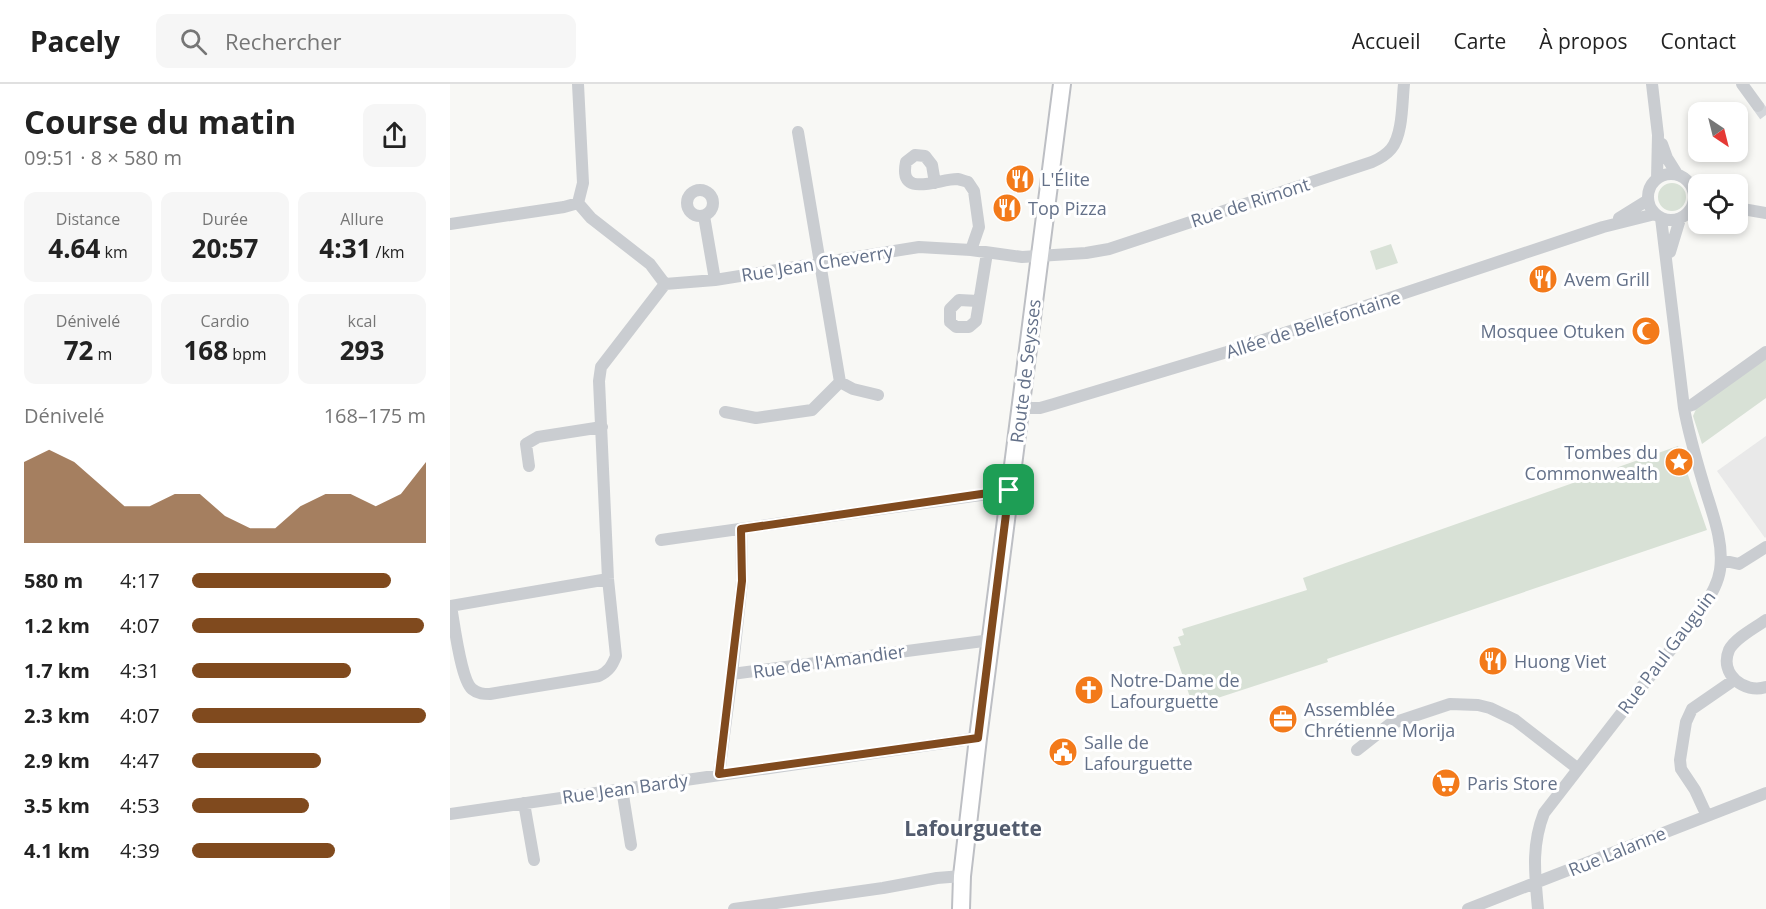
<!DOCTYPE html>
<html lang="fr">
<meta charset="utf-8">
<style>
:root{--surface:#fff;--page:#f6f6f6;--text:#222;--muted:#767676;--line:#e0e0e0;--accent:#804a1e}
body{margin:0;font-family:"Open Sans",sans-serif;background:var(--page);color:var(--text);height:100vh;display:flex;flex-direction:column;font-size:22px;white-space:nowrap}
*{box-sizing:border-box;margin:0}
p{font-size:20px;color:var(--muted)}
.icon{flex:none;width:33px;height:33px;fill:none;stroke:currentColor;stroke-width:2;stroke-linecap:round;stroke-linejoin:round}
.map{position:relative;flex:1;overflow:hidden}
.drawer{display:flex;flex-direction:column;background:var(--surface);width:450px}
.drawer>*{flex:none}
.needle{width:39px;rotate:145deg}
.controls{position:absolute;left:1238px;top:18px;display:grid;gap:12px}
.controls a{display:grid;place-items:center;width:60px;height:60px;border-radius:12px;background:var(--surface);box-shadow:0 3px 9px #0003;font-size:30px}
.pin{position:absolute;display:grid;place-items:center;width:51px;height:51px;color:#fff;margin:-26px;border-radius:12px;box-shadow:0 3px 9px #0006}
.round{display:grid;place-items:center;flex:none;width:63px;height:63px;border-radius:12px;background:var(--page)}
.overview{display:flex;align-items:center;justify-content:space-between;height:102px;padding:0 24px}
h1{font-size:33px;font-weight:700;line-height:45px}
.metrics{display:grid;grid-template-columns:repeat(3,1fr);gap:9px;height:102px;padding:6px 24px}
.metrics div{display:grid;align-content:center;border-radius:12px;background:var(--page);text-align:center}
.metrics b{font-size:26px;font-weight:700}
.metrics small{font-size:16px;font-weight:400}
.metrics p{font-size:16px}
.chart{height:168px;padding:12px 24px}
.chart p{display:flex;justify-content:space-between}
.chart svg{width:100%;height:108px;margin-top:6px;fill:var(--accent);opacity:.7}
ul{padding:0 24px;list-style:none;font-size:20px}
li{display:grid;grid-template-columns:96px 72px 1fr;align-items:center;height:45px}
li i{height:15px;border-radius:8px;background:var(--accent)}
header{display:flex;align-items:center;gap:36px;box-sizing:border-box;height:84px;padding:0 30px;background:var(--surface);border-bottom:2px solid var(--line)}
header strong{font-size:28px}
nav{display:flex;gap:33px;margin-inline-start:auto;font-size:21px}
.search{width:420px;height:54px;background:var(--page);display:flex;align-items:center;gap:15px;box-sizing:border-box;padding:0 21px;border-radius:12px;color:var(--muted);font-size:22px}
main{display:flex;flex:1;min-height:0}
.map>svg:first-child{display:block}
</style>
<header>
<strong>Pacely</strong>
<div class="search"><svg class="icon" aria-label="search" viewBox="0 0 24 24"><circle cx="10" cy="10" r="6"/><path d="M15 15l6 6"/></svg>Rechercher</div>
<nav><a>Accueil</a><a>Carte</a><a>À propos</a><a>Contact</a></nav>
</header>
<main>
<section class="drawer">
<div class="overview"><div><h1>Course du matin</h1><p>09:51 · 8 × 580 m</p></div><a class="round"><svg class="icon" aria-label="share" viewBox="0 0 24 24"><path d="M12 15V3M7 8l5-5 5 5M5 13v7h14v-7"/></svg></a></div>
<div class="metrics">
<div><p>Distance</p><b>4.64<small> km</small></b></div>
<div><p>Durée</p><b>20:57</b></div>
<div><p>Allure</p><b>4:31<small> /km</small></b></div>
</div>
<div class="metrics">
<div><p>Dénivelé</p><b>72<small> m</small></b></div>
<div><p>Cardio</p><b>168<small> bpm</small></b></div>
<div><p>kcal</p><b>293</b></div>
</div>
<div class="chart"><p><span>Dénivelé</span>168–175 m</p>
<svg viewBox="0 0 160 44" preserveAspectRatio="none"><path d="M0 44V11L10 6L20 11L30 20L40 29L50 29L60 24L70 24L80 33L90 38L100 38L110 29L120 24L130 24L140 29L150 24L160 11V44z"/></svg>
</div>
<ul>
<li><b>580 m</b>4:17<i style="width:85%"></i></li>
<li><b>1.2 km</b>4:07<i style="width:99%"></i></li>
<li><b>1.7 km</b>4:31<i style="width:68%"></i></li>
<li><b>2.3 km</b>4:07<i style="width:100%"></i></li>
<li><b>2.9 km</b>4:47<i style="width:55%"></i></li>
<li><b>3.5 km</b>4:53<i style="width:50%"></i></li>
<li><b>4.1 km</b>4:39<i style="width:61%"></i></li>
</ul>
</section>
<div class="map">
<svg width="1316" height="825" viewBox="0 0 1316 825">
<rect width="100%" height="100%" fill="#f8f8f5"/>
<path fill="#e9e9e9" d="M1316,352V453L1315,454L1267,387Z"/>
<path fill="#d8e1d6" d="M1208 113a14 14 0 1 1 28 0a14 14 0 1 1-28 0Z
M941,160L948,179L926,186L920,167Z
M1316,273V314L1252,360L1243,332L1247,323Z
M1228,362L1257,446L877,575L878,578L743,622L723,563L731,561L728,553L734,551L732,545L857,506L853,494Z"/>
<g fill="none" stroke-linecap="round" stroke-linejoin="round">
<path stroke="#d3d6da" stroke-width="12" stroke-dasharray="12 6" stroke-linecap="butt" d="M1308,22L1316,33"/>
<g stroke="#bdbfc4" stroke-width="20">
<path id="major" d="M511,825L512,792L528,654L612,0"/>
</g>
<path stroke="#cacdd1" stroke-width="12" d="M1202,0L1208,51L1207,95
M1292,0L1308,22
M1212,60L1217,74L1227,90
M1198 113a23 23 0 1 1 46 0a23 23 0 1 1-46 0Z
M485,99L482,81L475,72L465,71L456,78C448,116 490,94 508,95C511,96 515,97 518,98L524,107L529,143L521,166
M237 119a13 13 0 1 1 26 0a13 13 0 1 1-26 0Z
M128,119L133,99L128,0
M1287,124L1316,129
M254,132L265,196
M1169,134L1198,116
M0,140L114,123L128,119L141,134L200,180L215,200
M1220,168L1230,135
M215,200L265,196L469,163L521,166L572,173L636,169L659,165L922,78C929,75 936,71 941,65C953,51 952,18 954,0
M528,217L509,216L500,225V238L506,243H519L526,237L537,169
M390,298L403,305L428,311
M570,324H590L604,320L777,268L1153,143L1205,130
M1234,324L1242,321L1316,268
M275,328L306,334L362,326L390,298L348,48
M79,382L76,360L88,353L152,343
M211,456L559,407
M1271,476L1289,480L1316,463
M0,522L158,495
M1,522C4,539 11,596 22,605C28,610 34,610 40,610L149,592C159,587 162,582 166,572L158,495L149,297L151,283L215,200
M1316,536C1305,544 1285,554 1279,566C1269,590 1294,610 1316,603
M282,590L292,497L291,445
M907,666L940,640L1000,620L1028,621L1040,624L1065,636L1127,684
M269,690L282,590L541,556
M172,705L181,761
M74,719L84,776
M0,730L528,654
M1257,732L1245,706L1231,685L1230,676L1236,638L1242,625L1284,596
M284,825L433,804L487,794L512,792
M1018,825L1316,709
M1088,825C1085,791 1081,762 1094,729L1253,524C1260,512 1268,500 1270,486C1274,459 1263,431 1255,405C1247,378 1239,352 1234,324L1211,134"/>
<use href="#major" stroke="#fff" stroke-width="16"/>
</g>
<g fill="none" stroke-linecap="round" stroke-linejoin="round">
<g stroke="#fff" stroke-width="12">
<path id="route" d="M559,406L528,654L269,690L292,497L291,445Z"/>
</g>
<use href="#route" stroke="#804a1e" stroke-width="8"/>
</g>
<defs>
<g id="restaurant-disc" transform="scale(1.5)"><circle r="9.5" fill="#f37a1a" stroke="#fff"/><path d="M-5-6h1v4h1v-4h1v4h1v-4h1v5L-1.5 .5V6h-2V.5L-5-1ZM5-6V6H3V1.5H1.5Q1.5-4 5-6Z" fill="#fff"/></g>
<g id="mosque-disc" transform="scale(1.5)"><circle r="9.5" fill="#f37a1a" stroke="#fff"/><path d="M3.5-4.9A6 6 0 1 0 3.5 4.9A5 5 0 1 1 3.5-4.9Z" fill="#fff"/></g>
<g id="sight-disc" transform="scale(1.5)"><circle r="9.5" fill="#f37a1a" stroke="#fff"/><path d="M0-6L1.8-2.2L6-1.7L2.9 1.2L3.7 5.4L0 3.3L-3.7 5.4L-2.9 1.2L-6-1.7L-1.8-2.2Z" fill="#fff"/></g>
<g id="church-disc" transform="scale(1.5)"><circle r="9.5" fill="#f37a1a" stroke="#fff"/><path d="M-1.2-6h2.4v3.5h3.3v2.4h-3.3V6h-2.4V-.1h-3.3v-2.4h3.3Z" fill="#fff"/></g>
<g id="office-disc" transform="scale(1.5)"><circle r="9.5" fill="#f37a1a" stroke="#fff"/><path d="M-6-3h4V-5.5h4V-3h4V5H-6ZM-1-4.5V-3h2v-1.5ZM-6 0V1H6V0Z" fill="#fff"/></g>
<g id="civic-disc" transform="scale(1.5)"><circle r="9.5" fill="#f37a1a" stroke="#fff"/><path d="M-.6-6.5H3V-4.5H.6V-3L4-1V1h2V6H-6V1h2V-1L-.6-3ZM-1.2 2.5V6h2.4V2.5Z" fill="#fff"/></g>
<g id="supermarket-disc" transform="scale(1.5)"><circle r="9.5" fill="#f37a1a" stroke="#fff"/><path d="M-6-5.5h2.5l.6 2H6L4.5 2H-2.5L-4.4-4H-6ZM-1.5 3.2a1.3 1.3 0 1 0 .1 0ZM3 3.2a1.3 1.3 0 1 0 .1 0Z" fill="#fff"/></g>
</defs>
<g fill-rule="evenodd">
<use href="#restaurant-disc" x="570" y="95"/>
<use href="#restaurant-disc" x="557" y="124"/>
<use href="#restaurant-disc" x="1093" y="195"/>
<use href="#mosque-disc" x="1196" y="247"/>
<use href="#sight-disc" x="1229" y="378"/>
<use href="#restaurant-disc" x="1043" y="577"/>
<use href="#church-disc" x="639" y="606"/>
<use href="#office-disc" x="833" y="635"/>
<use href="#civic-disc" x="613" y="668"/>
<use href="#supermarket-disc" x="996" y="699"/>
</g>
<g text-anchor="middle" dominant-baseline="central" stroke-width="6" stroke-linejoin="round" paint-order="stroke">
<g font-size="18" fill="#647189" stroke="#fff" text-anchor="start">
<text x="591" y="95">L'Élite</text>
<text x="578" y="124">Top Pizza</text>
<text x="1114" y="195">Avem Grill</text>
<text x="1175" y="247" text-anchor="end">Mosquee Otuken</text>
<text x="1208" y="368" text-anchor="end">Tombes du<tspan x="1208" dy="21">Commonwealth</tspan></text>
<text x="1064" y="577">Huong Viet</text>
<text x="660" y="596">Notre-Dame de<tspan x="660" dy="21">Lafourguette</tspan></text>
<text x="854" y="625">Assemblée<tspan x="854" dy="21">Chrétienne Morija</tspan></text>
<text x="634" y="658">Salle de<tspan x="634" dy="21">Lafourguette</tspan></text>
<text x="1017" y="699">Paris Store</text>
</g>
<g font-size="18" fill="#647189" stroke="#fff">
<text transform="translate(800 118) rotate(-18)">Rue de Rimont</text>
<text transform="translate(367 179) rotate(-9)">Rue Jean Cheverry</text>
<text transform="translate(863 240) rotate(-18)">Allée de Bellefontaine</text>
<text transform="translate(575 287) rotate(-83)">Route de Seysses</text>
<text transform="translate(1216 568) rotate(-53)">Rue Paul Gauguin</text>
<text transform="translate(379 577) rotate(-8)">Rue de l'Amandier</text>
<text transform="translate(175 704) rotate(-8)">Rue Jean Bardy</text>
<text transform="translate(1167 767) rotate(-22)">Rue Lalanne</text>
</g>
<g font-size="21" font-weight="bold" fill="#535c6e" stroke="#fff">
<text x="523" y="744">Lafourguette</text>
</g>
</g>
</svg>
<div class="controls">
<a><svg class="needle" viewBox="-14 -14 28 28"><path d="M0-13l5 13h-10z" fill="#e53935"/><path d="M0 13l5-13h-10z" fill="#767676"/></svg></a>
<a><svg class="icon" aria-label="locate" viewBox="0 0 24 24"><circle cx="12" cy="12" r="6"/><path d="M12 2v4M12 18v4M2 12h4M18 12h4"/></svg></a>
</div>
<div class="pin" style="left:559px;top:406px;background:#1e9e55"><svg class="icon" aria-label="arrive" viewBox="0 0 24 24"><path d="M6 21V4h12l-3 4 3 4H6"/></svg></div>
</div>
</main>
